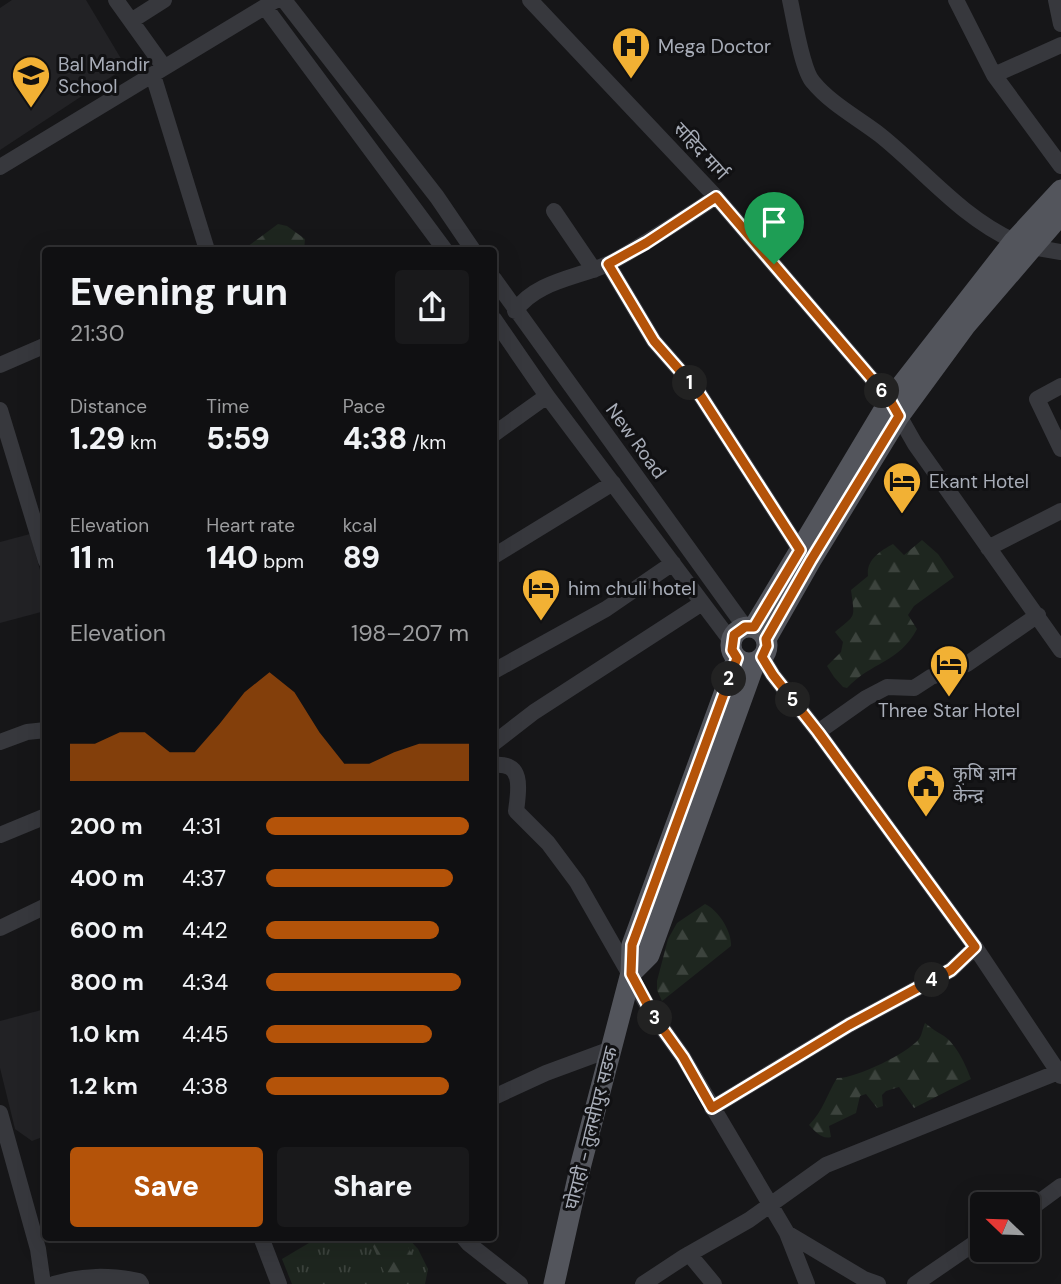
<!DOCTYPE html>
<meta charset="utf-8">
<style>
:root{--surface:#101012;--page:#19191b;--text:#f1f3f6;--muted:#9c9d9f;--line:#303032;--accent:#b45309}
body{margin:0;font-family:"DM Sans","Noto Sans Devanagari",sans-serif;background:var(--page);color:var(--text);height:100vh;display:flex;flex-direction:column;font-size:26px;white-space:nowrap}
*{box-sizing:border-box;margin:0}
p{font-size:23px;color:var(--muted)}
.icon{flex:none;width:38px;height:38px;fill:none;stroke:currentColor;stroke-width:2;stroke-linecap:round;stroke-linejoin:round}
.map{position:relative;flex:1;overflow:hidden}
.sheet{position:absolute;left:42px;top:247px;width:455px;height:994px;display:flex;flex-direction:column;background:var(--surface);border-radius:7px;box-shadow:0 7px 28px #0002,0 0 0 2px var(--line)}
.sheet>*{flex:none}
.needle{width:46px;rotate:293deg}
.controls{position:absolute;left:970px;top:1192px;display:grid;gap:14px}
.controls a{display:grid;place-items:center;width:70px;height:70px;border-radius:7px;background:var(--surface);box-shadow:0 7px 28px #0002,0 0 0 2px var(--line);font-size:35px}
.pin{position:absolute;display:grid;place-items:center;width:60px;height:60px;color:#fff;margin:-72px -30px;border-radius:50% 50% 50% 0;rotate:-45deg;box-shadow:0 0 7px #0007}
.pin .icon{rotate:45deg}
.km{position:absolute;width:35px;height:35px;margin:-18px;border-radius:50%;background:#222;color:#fff;font-size:19px;line-height:35px;text-align:center}
.round{display:grid;place-items:center;flex:none;width:74px;height:74px;border-radius:7px;background:var(--page)}
.summary{display:flex;align-items:center;justify-content:space-between;height:119px;padding:0 28px}
h1{font-size:38px;font-weight:800;line-height:52px}
.figures{display:grid;grid-template-columns:repeat(3,1fr);gap:10px;height:119px;padding:7px 28px}
.figures div{display:grid;align-content:center}
.figures b{font-size:30px;font-weight:800}
.figures small{font-size:19px;font-weight:400}
.figures p{font-size:19px}
.chart{height:196px;padding:14px 28px}
.chart p{display:flex;justify-content:space-between}
.chart svg{width:100%;height:126px;margin-top:7px;fill:var(--accent);opacity:.7}
.primary-button{display:flex;gap:14px;margin-top:auto;padding:14px 28px}
.primary-button a{flex:1;height:80px;border-radius:7px;background:var(--accent);color:#fff;font-size:28px;font-weight:800;line-height:80px;text-align:center}
.primary-button a+a{background:var(--page);color:var(--text)}
ul{padding:0 28px;list-style:none;font-size:23px}
li{display:grid;grid-template-columns:112px 84px 1fr;align-items:center;height:52px}
li i{height:18px;border-radius:9px;background:var(--accent)}
.map>svg:first-child{display:block}
</style>
<div class="map">
<svg width="1061" height="1284" viewBox="0 0 1061 1284">
<defs>
<pattern id="grass-tufts" width="24" height="20" patternUnits="userSpaceOnUse" patternTransform="scale(1.75)"><rect width="24" height="20" fill="#1e261f"/><path d="M3 7l-1-3M5 7V3M7 7l1-3M15 17l-1-3M17 17v-4M19 17l1-3" fill="none" stroke="#3c433d"/></pattern>
<pattern id="forest-firs" width="22" height="20" patternUnits="userSpaceOnUse" patternTransform="scale(1.75)"><rect width="22" height="20" fill="#1e261f"/><path d="M5 1l3.5 6h-7zM16 11l3.5 6h-7z" fill="#3c433d"/></pattern>
</defs>
<rect width="100%" height="100%" fill="#161618"/>
<path fill="#222225" d="M12,0H86L126,67L0,150V8Z
M30,534L45,588V611L0,623V542Z
M45,1009V1136L32,1141L15,1129L0,1068V1021Z"/>
<path fill="url(#grass-tufts)" d="M319,1237H407L418,1249L428,1269L425,1284H292L282,1259Z"/>
<path fill="url(#forest-firs)" d="M278,224L287,226L305,239L304,250H243Z
M922,540L938,554L954,577L914,606L908,615L917,629C899,663 871,662 847,688L843,687L834,677L827,666L841,652L843,642L835,632C856,614 855,620 851,590L868,576C866,560 880,551 893,544L904,555Z
M705,904C718,910 732,931 731,946L662,1001L657,990V981L668,939L677,923Z
M925,1023C931,1028 937,1032 944,1036C956,1044 966,1065 971,1079L914,1108L899,1087L886,1091L882,1095L883,1106L877,1108L866,1094L860,1096L856,1113L829,1126L831,1137C822,1140 815,1131 809,1125C823,1111 827,1094 837,1078C855,1079 908,1053 919,1039C922,1035 923,1027 925,1023Z
M369,1237H402L415,1259L403,1274L404,1284H389Z"/>
<g fill="none" stroke-linecap="round" stroke-linejoin="round">
<path stroke="#37383d" stroke-width="16" d="M116,0L164,67
M284,0L437,197L473,250
M530,0L716,197L890,400L915,444L1061,650
M790,0C794,18 802,70 813,82C831,104 858,118 880,135C925,171 961,217 1014,241
M956,0L994,75L1061,166
M1056,0L1061,24
M265,7L445,250
M131,21L164,0
M153,75L207,250
M994,75L1061,45
M0,167L276,0
M554,211L594,270
M1032,247L1061,252
M608,264L654,341L697,390L800,550
M494,279L745,627
M515,311C537,280 579,278 610,263C647,243 681,220 716,197
M494,319L547,396L731,641
M0,365L46,345
M1061,386L1037,399L1061,449
M0,410L46,561
M494,434L547,396
M988,548L1061,511
M494,556L613,483
M762,657L773,675L818,732L975,947L1061,1076
M494,671L606,609L673,563
M818,732L866,698L887,687L914,688L931,677L967,664L1038,615
M0,742L27,732L46,730
M494,743L534,712L702,603
M494,765C524,762 519,789 516,811L548,843L577,882L653,1015L683,1057L787,1233L807,1284
M0,835L46,816
M0,928L46,906
M494,1097L546,1073L611,1049
M712,1108L849,1025L951,970L975,947
M0,1113L38,1249L43,1284
M1027,1211L1061,1186
M787,1233L864,1279L878,1284
M261,1237L279,1284
M463,1237L469,1244L520,1284
M689,1254L714,1284
M54,1284C83,1275 109,1275 139,1281L141,1284
M643,1284L684,1257L749,1220L826,1165L1061,1071
M915,1284L982,1238"/>
<path stroke="#53555c" stroke-width="21" d="M754,627L890,400L1014,241L1061,190
M731 645a18 18 0 1 1 36 0a18 18 0 1 1-36 0Z
M766,639L811,560L899,416L965,326L1061,214
M631,973L649,955L755,662
M554,1284L581,1164L631,973L632,945L737,658"/>
</g>
<g fill="none" stroke-linecap="round" stroke-linejoin="round">
<g stroke="#fff" stroke-width="14">
<path id="route" d="M716,197L890,400L899,416L811,560L766,639L767,646L762,657L773,675L818,732L975,947L951,970L849,1025L712,1108L683,1057L653,1015L631,974L632,945L737,658L732,650L734,635L745,627H754L800,550L697,390L654,341L608,264L646,243Z"/>
</g>
<use href="#route" stroke="#b45309" stroke-width="9"/>
</g>
<defs>
<g id="hospital-pin" transform="scale(2.0125)"><path d="M0 17L-7.5 6A9.5 9.5 0 1 1 7.5 6Z" fill="#f2b134" stroke="#111113"/><path d="M-5-5h3v3.5h4V-5h3V5h-3V1.5h-4V5h-3Z" fill="#111"/></g>
<g id="school-pin" transform="scale(2.0125)"><path d="M0 17L-7.5 6A9.5 9.5 0 1 1 7.5 6Z" fill="#f2b134" stroke="#111113"/><path d="M0-5L7-2L0 1L-7-2ZM-4 1L0 2.5L4 1V4Q0 6-4 4Z" fill="#111"/></g>
<g id="hotel-pin" transform="scale(2.0125)"><path d="M0 17L-7.5 6A9.5 9.5 0 1 1 7.5 6Z" fill="#f2b134" stroke="#111113"/><path d="M-6-4.5h1.5V1H6V5H4.5V3h-9V5H-6ZM-4 0a1.8 1.8 0 1 1 3.6 0ZM.5 0V-2.5h3Q6-2.5 6 0Z" fill="#111"/></g>
<g id="civic-pin" transform="scale(2.0125)"><path d="M0 17L-7.5 6A9.5 9.5 0 1 1 7.5 6Z" fill="#f2b134" stroke="#111113"/><path d="M-.6-6.5H3V-4.5H.6V-3L4-1V1h2V6H-6V1h2V-1L-.6-3ZM-1.2 2.5V6h2.4V2.5Z" fill="#111"/></g>
</defs>
<g fill-rule="evenodd">
<use href="#hospital-pin" x="631" y="46"/>
<use href="#school-pin" x="31" y="75"/>
<use href="#hotel-pin" x="902" y="481"/>
<use href="#hotel-pin" x="541" y="588"/>
<use href="#hotel-pin" x="949" y="664"/>
<use href="#civic-pin" x="926" y="784"/>
</g>
<g text-anchor="middle" dominant-baseline="central" stroke-width="6" stroke-linejoin="round" paint-order="stroke">
<g font-size="19" fill="#a8adb8" stroke="#111113" text-anchor="start">
<text x="658" y="46">Mega Doctor</text>
<text x="58" y="64">Bal Mandir<tspan x="58" dy="22">School</tspan></text>
<text x="929" y="481">Ekant Hotel</text>
<text x="568" y="588">him chuli hotel</text>
<text x="949" y="710" text-anchor="middle">Three Star Hotel</text>
<text x="953" y="773">कृषि ज्ञान<tspan x="953" dy="22">केन्द्र</tspan></text>
</g>
<g font-size="19" fill="#a8adb8" stroke="#111113">
<text transform="translate(701 151) rotate(47)">सहिद मार्ग</text>
<text transform="translate(636 441) rotate(54)">New Road</text>
<text transform="translate(591 1128) rotate(-76)">घोराही - तुलसीपुर सडक</text>
</g>
</g>
</svg>
<div class="controls">
<a><svg class="needle" viewBox="-14 -14 28 28"><path d="M0-13l5 13h-10z" fill="#e53935"/><path d="M0 13l5-13h-10z" fill="#9c9d9f"/></svg></a>
</div>
<div class="pin" style="left:774px;top:264px;background:#1e9e55"><svg class="icon" aria-label="arrive" viewBox="0 0 24 24"><path d="M6 21V4h12l-3 4 3 4H6"/></svg></div>
<b class="km" style="left:690px;top:383px">1</b>
<b class="km" style="left:729px;top:679px">2</b>
<b class="km" style="left:655px;top:1018px">3</b>
<b class="km" style="left:932px;top:980px">4</b>
<b class="km" style="left:793px;top:700px">5</b>
<b class="km" style="left:882px;top:391px">6</b>
<section class="sheet">
<div class="summary"><div><h1>Evening run</h1><p>21:30</p></div><a class="round"><svg class="icon" aria-label="share" viewBox="0 0 24 24"><path d="M12 15V3M7 8l5-5 5 5M5 13v7h14v-7"/></svg></a></div>
<div class="figures">
<div><p>Distance</p><b>1.29<small> km</small></b></div>
<div><p>Time</p><b>5:59</b></div>
<div><p>Pace</p><b>4:38<small> /km</small></b></div>
</div>
<div class="figures">
<div><p>Elevation</p><b>11<small> m</small></b></div>
<div><p>Heart rate</p><b>140<small> bpm</small></b></div>
<div><p>kcal</p><b>89</b></div>
</div>
<div class="chart"><p><span>Elevation</span>198–207 m</p>
<svg viewBox="0 0 160 44" preserveAspectRatio="none"><path d="M0 44V31L10 31L20 27L30 27L40 34L50 34L60 24L70 13L80 6L90 13L100 27L110 38L120 38L130 34L140 31L150 31L160 31V44z"/></svg>
</div>
<ul>
<li><b>200 m</b>4:31<i style="width:100%"></i></li>
<li><b>400 m</b>4:37<i style="width:92%"></i></li>
<li><b>600 m</b>4:42<i style="width:85%"></i></li>
<li><b>800 m</b>4:34<i style="width:96%"></i></li>
<li><b>1.0 km</b>4:45<i style="width:82%"></i></li>
<li><b>1.2 km</b>4:38<i style="width:90%"></i></li>
</ul>
<div class="primary-button"><a>Save</a><a>Share</a></div>
</section>
</div>
